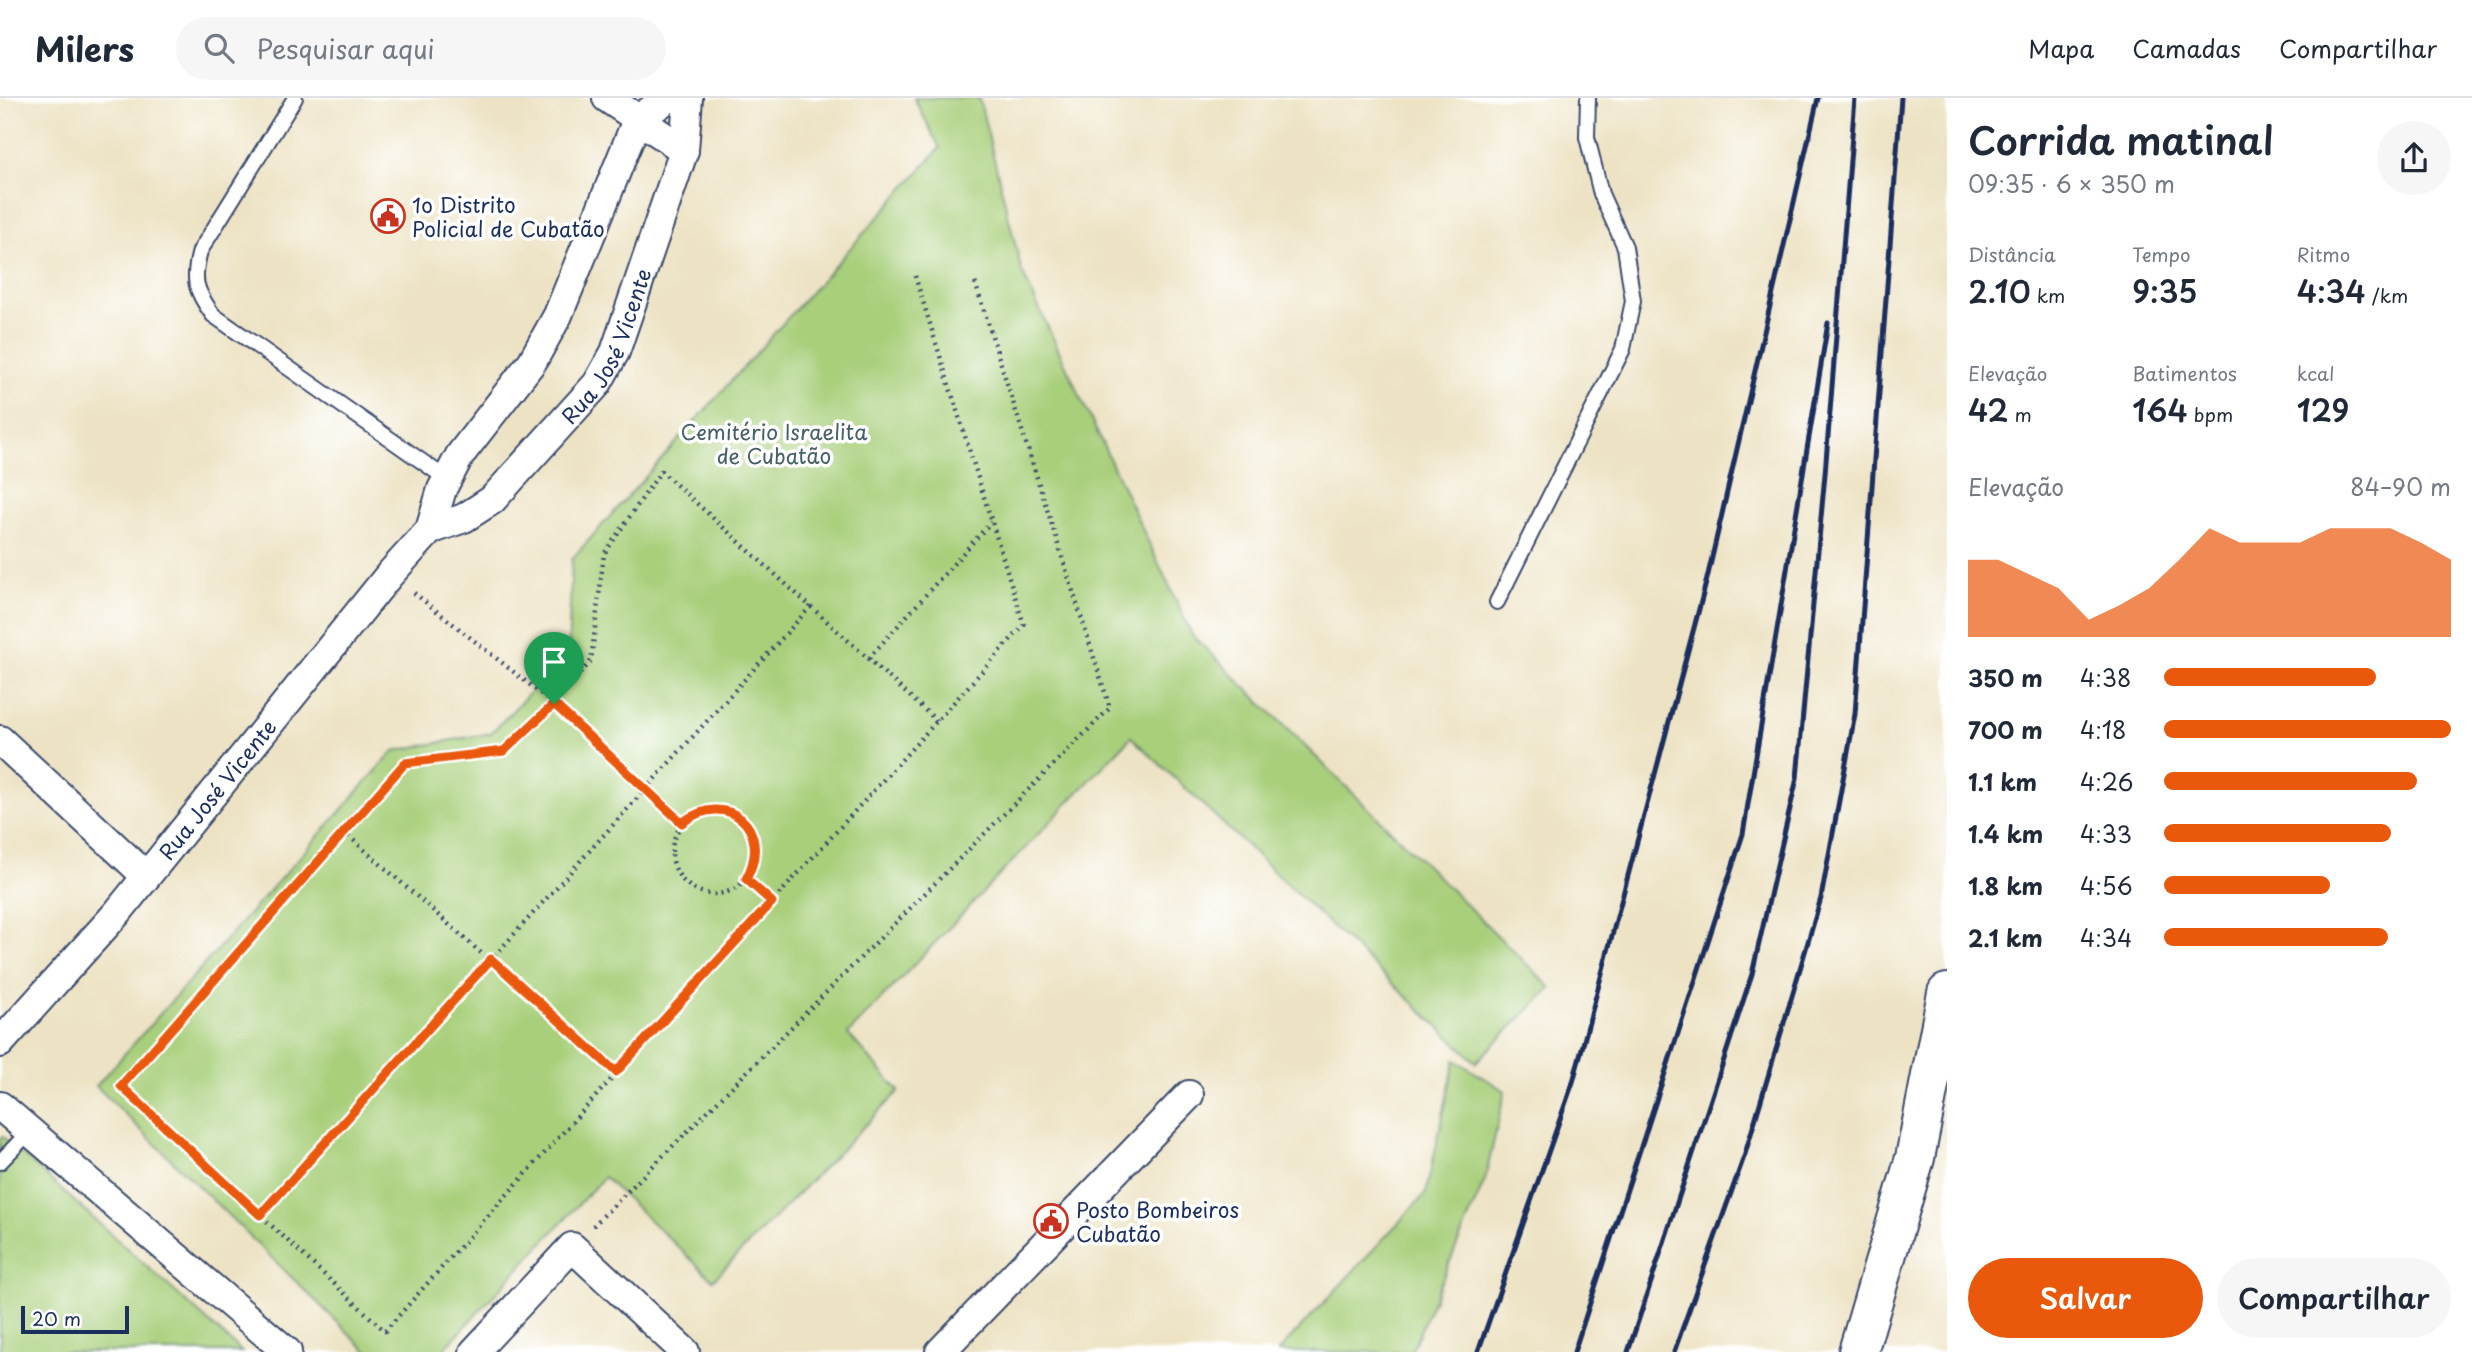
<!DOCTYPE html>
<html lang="pt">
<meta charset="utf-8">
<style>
:root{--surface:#fff;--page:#f6f6f7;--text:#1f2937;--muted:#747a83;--line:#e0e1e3;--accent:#ea580c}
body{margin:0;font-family:"Playpen Sans",sans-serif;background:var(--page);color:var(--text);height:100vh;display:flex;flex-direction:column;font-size:26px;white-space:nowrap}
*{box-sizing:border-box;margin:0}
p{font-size:23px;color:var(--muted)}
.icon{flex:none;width:38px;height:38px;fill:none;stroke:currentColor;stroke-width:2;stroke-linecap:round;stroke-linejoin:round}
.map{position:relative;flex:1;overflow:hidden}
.panel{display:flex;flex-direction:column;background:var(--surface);width:525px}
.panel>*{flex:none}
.scale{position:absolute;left:21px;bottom:18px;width:108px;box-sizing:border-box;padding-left:7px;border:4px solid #1b2f5e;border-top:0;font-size:19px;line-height:24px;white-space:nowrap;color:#1b2f5e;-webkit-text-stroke:5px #fff;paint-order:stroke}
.pin{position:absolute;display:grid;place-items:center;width:60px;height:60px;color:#fff;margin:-72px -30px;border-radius:50% 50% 50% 0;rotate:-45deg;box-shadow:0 0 7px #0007}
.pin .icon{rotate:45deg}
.round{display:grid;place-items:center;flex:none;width:74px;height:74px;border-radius:37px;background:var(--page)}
.overview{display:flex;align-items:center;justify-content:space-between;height:119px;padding:0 21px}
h1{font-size:38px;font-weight:600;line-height:52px}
.metrics{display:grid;grid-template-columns:repeat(3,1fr);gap:10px;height:119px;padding:7px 21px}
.metrics div{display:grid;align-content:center}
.metrics b{font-size:30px;font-weight:600}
.metrics small{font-size:19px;font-weight:400}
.metrics p{font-size:19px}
.chart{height:196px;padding:14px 21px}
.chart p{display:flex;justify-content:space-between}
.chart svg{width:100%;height:126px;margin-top:7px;fill:var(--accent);opacity:.7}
.cta{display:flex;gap:14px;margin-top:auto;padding:14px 21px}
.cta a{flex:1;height:80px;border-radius:42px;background:var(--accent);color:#fff;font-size:28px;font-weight:600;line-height:80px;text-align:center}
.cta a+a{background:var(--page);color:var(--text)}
ul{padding:0 21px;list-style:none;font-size:23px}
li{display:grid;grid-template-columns:112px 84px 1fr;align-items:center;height:52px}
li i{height:18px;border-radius:9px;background:var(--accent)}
header{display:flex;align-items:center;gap:42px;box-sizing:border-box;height:98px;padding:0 35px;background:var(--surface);border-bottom:2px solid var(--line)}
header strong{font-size:33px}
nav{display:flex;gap:38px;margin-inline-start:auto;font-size:24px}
.search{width:490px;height:63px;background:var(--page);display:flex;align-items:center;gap:18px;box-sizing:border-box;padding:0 24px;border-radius:38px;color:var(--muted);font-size:26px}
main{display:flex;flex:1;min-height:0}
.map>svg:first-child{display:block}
</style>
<header>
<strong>Milers</strong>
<div class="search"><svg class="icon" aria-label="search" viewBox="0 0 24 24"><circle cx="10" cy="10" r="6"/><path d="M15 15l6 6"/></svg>Pesquisar aqui</div>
<nav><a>Mapa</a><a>Camadas</a><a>Compartilhar</a></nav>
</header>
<main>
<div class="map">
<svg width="1947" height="1254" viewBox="0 0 1947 1254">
<rect width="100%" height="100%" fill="#fff"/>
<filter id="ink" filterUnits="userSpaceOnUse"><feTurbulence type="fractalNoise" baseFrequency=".0143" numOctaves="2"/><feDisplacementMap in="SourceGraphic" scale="14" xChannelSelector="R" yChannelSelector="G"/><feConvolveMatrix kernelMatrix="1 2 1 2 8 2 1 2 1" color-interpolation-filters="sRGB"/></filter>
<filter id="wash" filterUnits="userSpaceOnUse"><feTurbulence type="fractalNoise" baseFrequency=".00686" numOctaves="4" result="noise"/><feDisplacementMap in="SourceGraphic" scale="28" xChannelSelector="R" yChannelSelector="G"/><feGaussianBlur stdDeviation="1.57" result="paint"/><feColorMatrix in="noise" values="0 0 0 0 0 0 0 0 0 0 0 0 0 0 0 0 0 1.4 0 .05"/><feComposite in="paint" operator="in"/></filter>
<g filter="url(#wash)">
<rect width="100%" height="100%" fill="#ede3c4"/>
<path fill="#a8cf7a" stroke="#627f6c" stroke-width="2" d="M914,0H979L1022,174L1192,537L1551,890L1476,964L1131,639L848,936L899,993L713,1182L604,1079L441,1254H368L96,988L394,653L491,635L568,555L572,461L940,50Z
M1455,962L1505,993L1485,1082L1411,1254H1278L1426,1095Z
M3,1039L242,1254H0V1040Z"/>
</g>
<g filter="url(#ink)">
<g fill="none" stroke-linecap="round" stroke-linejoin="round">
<g stroke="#3a4a6d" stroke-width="18">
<path id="service" d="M295,0L200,153C192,182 195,192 213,217L447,381
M1497,504L1623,251L1633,203L1625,149L1601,96L1587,39L1588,0
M0,1064L30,1033"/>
</g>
<g stroke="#3a4a6d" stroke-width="32">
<g id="minor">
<path d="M607,0L684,52"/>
<path id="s1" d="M430,432L464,420L492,402L597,286L615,254L684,52L688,0"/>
<path d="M0,642L145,777"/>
<path id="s2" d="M0,945L117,815L390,476L430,432L442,391L460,357L532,264L558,217L637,22L668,0"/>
<path d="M0,1008L287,1254"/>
<path d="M474,1254L572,1149L685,1254"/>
<path d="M940,1254L1189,997"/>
</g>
</g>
<g stroke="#3a4a6d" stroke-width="42">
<path id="motorway" d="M1858,1254L1915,1060L1947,895"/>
</g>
<path stroke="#3a4a6d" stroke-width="4.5" stroke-dasharray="2 5" stroke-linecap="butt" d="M915,178L1024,527C811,762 596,996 385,1233L121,988L405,665L504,653L554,606L591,563L604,456L661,373L937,623
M414,495L554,606L682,725
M869,560L991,424
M672 754a42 42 0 1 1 84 0a42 42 0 1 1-84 0Z
M343,733L616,974
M746,781L772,804
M260,1117L812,507
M593,1128L1110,610L974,181"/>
<use href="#service" stroke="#fff" stroke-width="14"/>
<use href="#minor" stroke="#fff" stroke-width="28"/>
<use href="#motorway" stroke="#fff" stroke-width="38"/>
<path stroke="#1b2f5e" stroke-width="5" d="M1478,1254L1573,984L1707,481L1818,0
M1574,1254L1743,736L1828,225
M1628,1254L1752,876L1797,680L1825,376L1855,0
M1674,1254L1745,1056L1821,800L1855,616L1901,0"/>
</g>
</g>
<g fill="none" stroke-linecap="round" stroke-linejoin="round" filter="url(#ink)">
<g stroke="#fff" stroke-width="14">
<path id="route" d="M554,606L682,725C727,690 774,731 746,781L772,804L616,974L491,861L260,1117L121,988L405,665L504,653Z"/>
</g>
<use href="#route" stroke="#ea580c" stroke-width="9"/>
</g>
<defs>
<g id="civic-ring" transform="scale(1.75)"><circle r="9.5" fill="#fff" stroke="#c8321e" stroke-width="1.5"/><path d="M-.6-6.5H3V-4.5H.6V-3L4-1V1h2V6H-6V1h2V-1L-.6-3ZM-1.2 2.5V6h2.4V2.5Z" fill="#c8321e"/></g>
</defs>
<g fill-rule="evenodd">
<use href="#civic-ring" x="388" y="118"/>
<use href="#civic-ring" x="1051" y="1123"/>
</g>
<g text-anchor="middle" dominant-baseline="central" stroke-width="7" stroke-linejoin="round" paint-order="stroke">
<g font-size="21" fill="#1b2f5e" stroke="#fff" text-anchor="start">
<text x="412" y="106">1o Distrito<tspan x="412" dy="24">Policial de Cubatão</tspan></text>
<text x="1076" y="1111">Posto Bombeiros<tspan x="1076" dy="24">Cubatão</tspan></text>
</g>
<g font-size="21" fill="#1b2f5e" stroke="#fff">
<text stroke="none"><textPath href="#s1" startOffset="264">Rua José Vicente</textPath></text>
<text stroke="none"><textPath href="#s2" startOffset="334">Rua José Vicente</textPath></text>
</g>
<g font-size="21" fill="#455f66" stroke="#fff">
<text x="774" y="333">Cemitério Israelita<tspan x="774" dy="24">de Cubatão</tspan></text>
</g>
</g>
</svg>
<div class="scale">20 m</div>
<div class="pin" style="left:554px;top:606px;background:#1e9e55"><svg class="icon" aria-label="arrive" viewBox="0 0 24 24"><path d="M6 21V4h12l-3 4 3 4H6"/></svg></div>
</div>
<section class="panel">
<div class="overview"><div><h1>Corrida matinal</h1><p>09:35 · 6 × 350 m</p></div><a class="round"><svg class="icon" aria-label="share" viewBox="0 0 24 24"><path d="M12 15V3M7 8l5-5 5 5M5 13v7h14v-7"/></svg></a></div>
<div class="metrics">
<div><p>Distância</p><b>2.10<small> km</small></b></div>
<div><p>Tempo</p><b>9:35</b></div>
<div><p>Ritmo</p><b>4:34<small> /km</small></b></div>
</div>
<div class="metrics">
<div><p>Elevação</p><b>42<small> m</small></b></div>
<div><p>Batimentos</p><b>164<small> bpm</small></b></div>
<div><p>kcal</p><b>129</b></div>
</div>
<div class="chart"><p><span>Elevação</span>84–90 m</p>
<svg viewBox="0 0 160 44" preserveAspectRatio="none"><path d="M0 44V17L10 17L20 22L30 27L40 38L50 33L60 27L70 17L80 6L90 11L100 11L110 11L120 6L130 6L140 6L150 11L160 17V44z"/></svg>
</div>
<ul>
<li><b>350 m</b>4:38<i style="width:74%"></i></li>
<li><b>700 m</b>4:18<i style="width:100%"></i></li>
<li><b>1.1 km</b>4:26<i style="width:88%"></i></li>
<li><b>1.4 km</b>4:33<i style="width:79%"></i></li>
<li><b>1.8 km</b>4:56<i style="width:58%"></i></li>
<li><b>2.1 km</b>4:34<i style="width:78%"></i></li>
</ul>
<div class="cta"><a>Salvar</a><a>Compartilhar</a></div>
</section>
</main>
